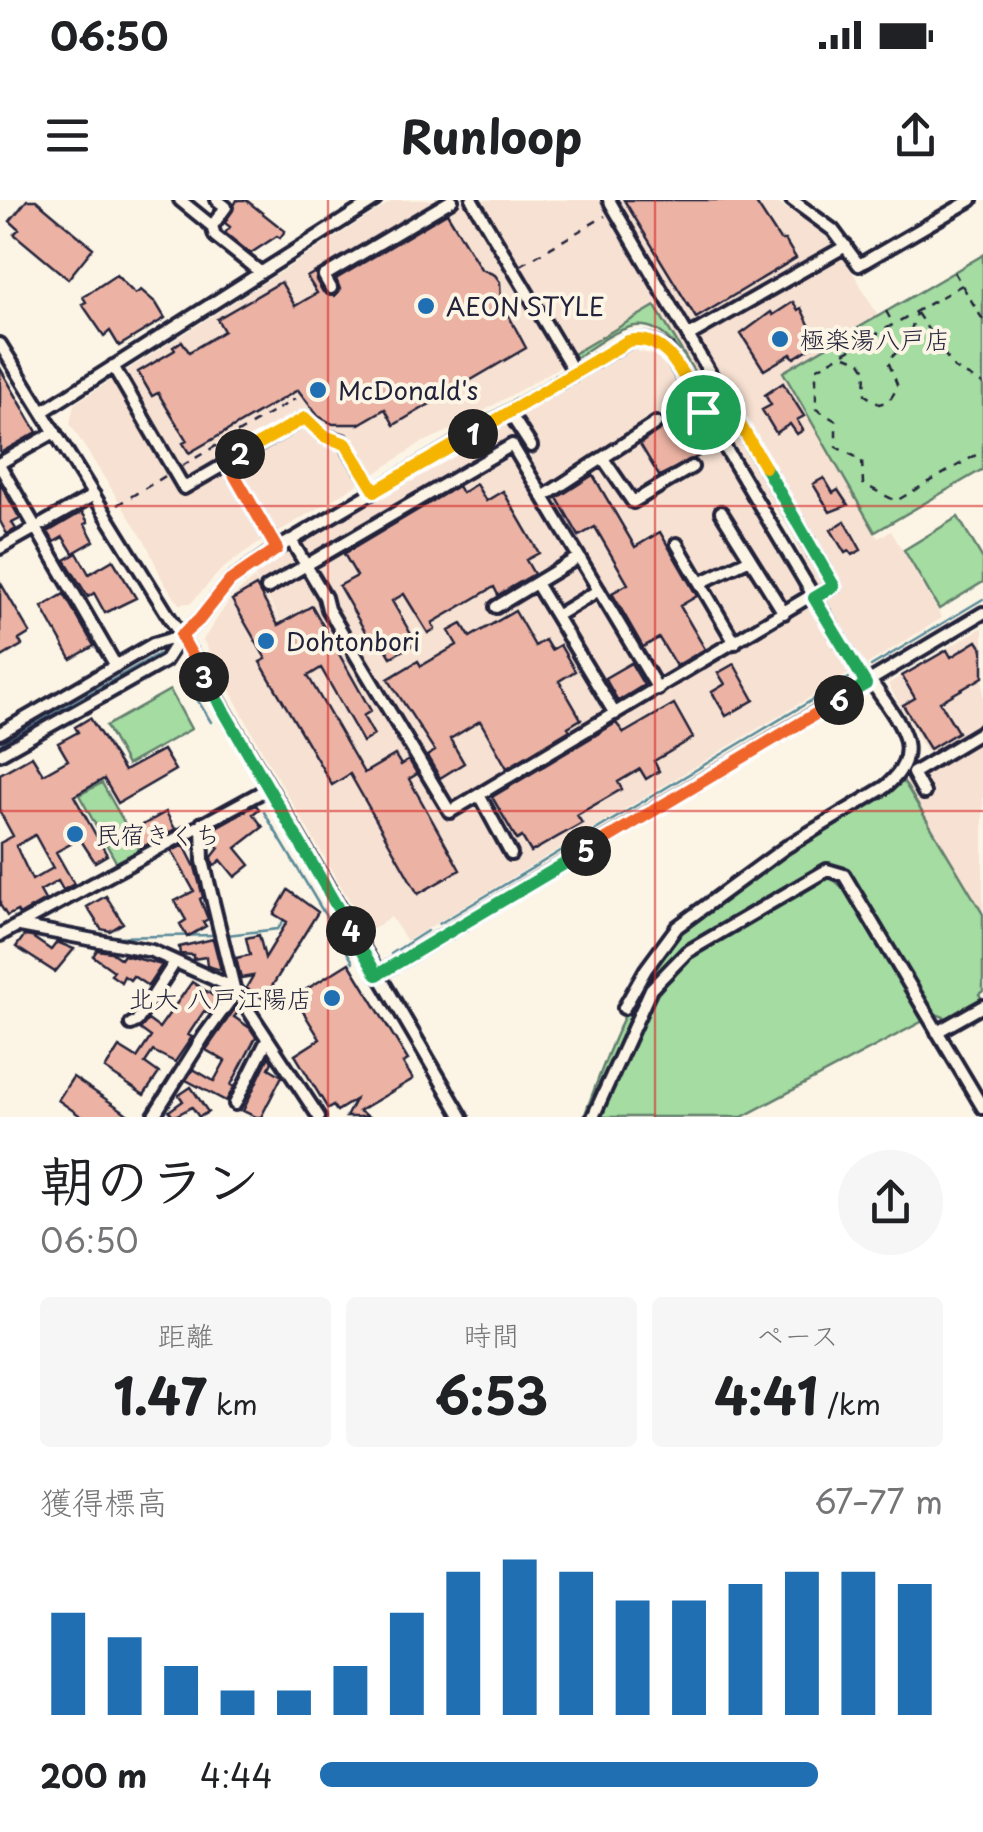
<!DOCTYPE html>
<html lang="ja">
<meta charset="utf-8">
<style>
:root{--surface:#fff;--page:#f6f6f6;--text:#202124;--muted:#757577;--accent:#1f6fb2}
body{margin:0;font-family:"Playpen Sans","Klee One",sans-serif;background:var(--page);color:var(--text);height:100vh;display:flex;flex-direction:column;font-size:38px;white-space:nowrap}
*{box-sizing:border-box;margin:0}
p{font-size:32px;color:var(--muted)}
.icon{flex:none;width:55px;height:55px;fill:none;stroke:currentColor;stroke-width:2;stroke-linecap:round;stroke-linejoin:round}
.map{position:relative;height:917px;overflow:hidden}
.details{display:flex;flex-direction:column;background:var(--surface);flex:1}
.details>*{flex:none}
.pin{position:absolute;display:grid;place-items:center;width:85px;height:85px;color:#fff;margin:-42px;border:5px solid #fff;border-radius:50%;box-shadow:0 2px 10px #0007}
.km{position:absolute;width:50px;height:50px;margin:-25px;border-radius:50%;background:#222;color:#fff;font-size:28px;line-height:50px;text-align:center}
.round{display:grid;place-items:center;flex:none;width:105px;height:105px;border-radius:52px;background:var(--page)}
.head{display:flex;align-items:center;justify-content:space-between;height:170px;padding:0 40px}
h1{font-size:55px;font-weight:700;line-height:75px}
.figures{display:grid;grid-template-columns:repeat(3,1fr);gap:15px;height:170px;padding:10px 40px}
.figures div{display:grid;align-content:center;border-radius:10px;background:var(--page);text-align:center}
.figures b{font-size:50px;font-weight:700}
.figures small{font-size:28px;font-weight:400}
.figures p{font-size:28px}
.chart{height:280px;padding:20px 40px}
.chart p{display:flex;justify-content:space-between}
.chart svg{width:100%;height:180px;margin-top:10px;stroke:var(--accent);stroke-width:6}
ul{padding:0 40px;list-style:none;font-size:32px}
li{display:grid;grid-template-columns:160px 120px 1fr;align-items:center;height:75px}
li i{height:25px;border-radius:12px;background:var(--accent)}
.status{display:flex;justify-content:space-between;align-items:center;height:70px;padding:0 50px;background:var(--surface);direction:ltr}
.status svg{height:28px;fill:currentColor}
header{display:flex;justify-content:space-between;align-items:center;height:130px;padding:0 40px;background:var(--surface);font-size:45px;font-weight:700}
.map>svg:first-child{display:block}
</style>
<div class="status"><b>06:50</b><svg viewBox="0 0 49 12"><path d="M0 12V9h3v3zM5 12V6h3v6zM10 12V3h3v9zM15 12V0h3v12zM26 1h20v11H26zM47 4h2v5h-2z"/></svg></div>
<header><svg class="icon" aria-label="menu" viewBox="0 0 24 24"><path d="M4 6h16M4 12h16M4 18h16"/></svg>Runloop<svg class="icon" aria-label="share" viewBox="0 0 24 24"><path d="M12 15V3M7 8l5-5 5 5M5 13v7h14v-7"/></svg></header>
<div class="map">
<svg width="983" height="917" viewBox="0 0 983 917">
<rect width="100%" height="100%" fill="#fcf5e5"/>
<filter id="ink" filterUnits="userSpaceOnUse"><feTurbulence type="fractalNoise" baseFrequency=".01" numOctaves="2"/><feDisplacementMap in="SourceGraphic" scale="20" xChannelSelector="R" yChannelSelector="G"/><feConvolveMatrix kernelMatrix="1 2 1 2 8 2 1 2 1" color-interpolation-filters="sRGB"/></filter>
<g filter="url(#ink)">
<path fill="#f7e1d2" d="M394,0H772L813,24L832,43L852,71L878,116L783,173L878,338L891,331L942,418L866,465L804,363L791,331L756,282L672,143L662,132L648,126L626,128L451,230L419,244L375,274L243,353L220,371L191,403L179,404L162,379L147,345L70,224L74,204Z
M631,150L660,156L850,473L407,741L391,717L368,732L267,560L203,440L230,399L254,378L369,567L254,376L307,338Z
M983,427V714L904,582L908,579L904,573L929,556L888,484Z"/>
<path fill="#a4dca1" stroke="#637f6e" stroke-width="2.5" d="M983,55V269L875,332L783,172Z
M655,106L711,200L708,202C692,175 671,116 630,127C611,132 592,148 575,158L573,154Z
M958,317L983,359V382L939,409L904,350Z
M170,490L191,529L127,565L106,526Z
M904,582L983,714V791L979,794L982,799L949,819L933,813L852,678L838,667L818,668L691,743L670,759L646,787L596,891L588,917H584C602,868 621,815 649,771C699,693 825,629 904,582Z
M102,583L142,654L119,667L79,595Z
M823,678H832L843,688L923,821L742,917H602L627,853L658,794L681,765Z"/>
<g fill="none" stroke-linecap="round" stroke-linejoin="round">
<path stroke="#5a8a9a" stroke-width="2.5" d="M871,466L983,399
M183,476L211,522
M0,544L158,454
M264,612L353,762
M37,723L111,737L215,735
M439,724L849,478
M227,735L278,729L284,720
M391,754L427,731"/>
</g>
<path fill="#ecb3a4" stroke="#22223b" stroke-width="2.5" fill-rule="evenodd" d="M27,0H36L93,48L68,79L14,34L19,29L10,21Z
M237,0H246L285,31L280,38L277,36L251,53L246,50L225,33L230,27L225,23Z
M624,0H754L780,40H785L796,58L696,118Z
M447,13L481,69L495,75L500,82L501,101L526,148L394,225L385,209L359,224H333L318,216L298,190L189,253L183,243L187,241L158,193L152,196L138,172L175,150L173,147L182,141L189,152L224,131L217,119L281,82L295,106L317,93L307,77L317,71L316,80L323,92L334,96L340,89L336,79Z
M116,75L135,94L141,90L156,103L165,118L119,146L110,131L104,136L82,104L86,102L83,97Z
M793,102L798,110L801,108L818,143L794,158L791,154L764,170L741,134L771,112L773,115Z
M0,168L37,232L0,253Z
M783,183L804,216L797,220L803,230L797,234L790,224L776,233L762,210L771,205L765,195Z
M680,213L699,256L659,276L640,244Z
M593,275L635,347L660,332L697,396L680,406L705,449L676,466L659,438L643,447L612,393L628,384L595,327L579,336L557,298Z
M824,278L833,293L838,290L848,305L830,312L813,284Z
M0,283L20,319L12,323L16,329L7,334L0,321Z
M476,284L486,301L503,291L539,353L526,360L534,374L498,395L494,387L432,423L435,429L428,433L404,394L392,401L416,443L391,457L377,434L369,438L339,386L357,376L344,354L458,286L462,293Z
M82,312L88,322L85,324L94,341L73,353L63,337L54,342L48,332Z
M845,321L861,350L852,355L849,351L845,353L831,330Z
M77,353L89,374L113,360L136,398L105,413L94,393L88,397L65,360Z
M0,382L30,433L19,440L22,445L0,458Z
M256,386L278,425L312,406L371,511L363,516L374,535L363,542L321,468L308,476L364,573L395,555L401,565L409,560L417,574L409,579L460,670L418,694L350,574L332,585L260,462L266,459L232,400Z
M64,394L94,446L71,459L42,407Z
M515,411L535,446L545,440L551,450L560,445L575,471L559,481L581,519L568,527L570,530L507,568L480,521L450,539L464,563L440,578L427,556L435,551L388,479L418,461L421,466L457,445L449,431L462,424L470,437Z
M977,441L983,450V477L940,502L958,532L930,549L903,505L915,498L902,476L947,450L951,457Z
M631,463L644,485L618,501L605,478Z
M734,464L754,500L726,516L712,492L725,484L718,473Z
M674,504L693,538L654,561L659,571L646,579L640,569L618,582L622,589L577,615L582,623L531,652L522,637L517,640L492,597L616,523L624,533Z
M90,518L124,571L163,550L175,570L118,603L104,579L74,596L107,655L95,662L80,639L56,652L74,684L63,690L58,681L40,691L45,700L19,715L17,711L7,716L0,705V643L13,636L0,612V574L32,556L43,574L68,560L58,543L78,532L75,527ZM35,635L53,668L32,680L16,646Z
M256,605L259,609L253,614L263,627L236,648L250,665L235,677L221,660L214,666L213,663L212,657L219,648L211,639V630Z
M166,612L175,629L141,648L132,631Z
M184,645L195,667L203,697L200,699L208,719L203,722L206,726L187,737L180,724L186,720L175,701L194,691L172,651Z
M288,690L318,712L264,799L246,788L253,776L241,778L236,758L250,755L246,738L259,735L265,758L287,722L274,714Z
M106,696L123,723L110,731L101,729L87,707Z
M24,736L32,737L51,750L57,742L74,749L55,772L16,747Z
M213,739L221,770L207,766L206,757L193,759V755L180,754L179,747Z
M97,750L111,752L121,759L124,755L162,765L148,786L133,776L130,780L124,776L121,782L111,775L114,771L93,756Z
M349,763L408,860L403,863L413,879L359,911L369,917H346L355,900L337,911L333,906L328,909L295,855L320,839L294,797Z
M192,782L212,795L211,787L221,792L208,813L204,811L188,835L192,837L175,862L153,851L145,863L159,873L144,895L105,869L119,847L137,858L151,837L140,829L148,820L159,828Z
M236,807L239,811L234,817L250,828L256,837L231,885L234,887L226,901L186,880L193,869L214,881L225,861L206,850Z
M269,856L272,862L269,868L282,876L261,917H256L243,911Z
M73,877L122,910L131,917H82L58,900Z
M191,887L208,912L199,917L192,907L173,917L169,911L183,901L179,895Z"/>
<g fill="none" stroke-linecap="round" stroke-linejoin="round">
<g stroke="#22223b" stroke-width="18">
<path id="minor" d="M180,0L212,26L215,36L260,72
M472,0L575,173
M609,0L834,386L814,398
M792,0L833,30L859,65L971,0
M212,26L226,7L217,0
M331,88L324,76L452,0
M688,136L846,46
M0,144L181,436L462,917
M113,166L184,288L305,218L324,236L343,241L375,291
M42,212L375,0
M509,212L531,246
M604,260L633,302L692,267
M227,262L277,349
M0,263L55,232
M0,266L116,466
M543,297L656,223
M721,312L784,413
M291,340L325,397L328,409L450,612L812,395
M677,344L735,443
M0,348L94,295
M536,383L615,514
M700,383L750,359
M267,388L512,245L658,489
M496,407L579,357
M556,416L599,390
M0,533L153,444L181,436
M0,554L165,461L181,436L199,420L230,381L268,354L629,141C645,138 653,141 667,150L866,484
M924,593L913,573L983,531
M479,595L511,654
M202,623L203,661L234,788L319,917
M20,726L152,751L234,788
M0,735L267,589
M377,775L983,413
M624,808L646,769L677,727L786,647L885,587C930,550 895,519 871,481
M131,824L137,821L175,762
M937,832L983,806
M235,904L267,840
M153,917L204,836L236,792
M593,917L651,789L687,752L827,670L844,675L983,908"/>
</g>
<path stroke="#22223b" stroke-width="2.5" stroke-dasharray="8 8" stroke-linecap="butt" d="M521,65L605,16
M954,72L983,120
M962,85L816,169V209L836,221V247L862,260L863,284L896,301L983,251
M886,111L892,122
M917,113L954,168L983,184
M846,156L861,162L866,170L865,195L879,204L889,201L898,187L888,161L908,141L916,113
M182,266L295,199
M117,305L167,275"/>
<use href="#minor" stroke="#fcf5e5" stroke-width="10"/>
</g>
</g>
<g fill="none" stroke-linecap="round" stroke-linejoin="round" filter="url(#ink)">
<g stroke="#fff" stroke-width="20">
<path id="split-1" d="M473,234L628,141C670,132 685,182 703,212"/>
</g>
<g stroke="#fff" stroke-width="20">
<path id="split-2" d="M240,254L305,218L324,236L346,244L375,291L473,234"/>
</g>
<g stroke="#fff" stroke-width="20">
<path id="split-3" d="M204,477L181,436L199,420L230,381L277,349L227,262L240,254"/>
</g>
<g stroke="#fff" stroke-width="20">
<path id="split-4" d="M204,477L351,731"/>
</g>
<g stroke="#fff" stroke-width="20">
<path id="split-5" d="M351,731L377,775L586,651"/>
</g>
<g stroke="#fff" stroke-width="20">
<path id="split-6" d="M586,651L839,500"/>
</g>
<g stroke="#fff" stroke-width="20">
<path id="split-7" d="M765,267L834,386L814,398L866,484L839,500"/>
</g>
<g stroke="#fff" stroke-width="20">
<path id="split-8" d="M703,212L725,199L765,267"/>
</g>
<use href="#split-1" stroke="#f5b400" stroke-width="12"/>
<use href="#split-2" stroke="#f5b400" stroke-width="12"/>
<use href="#split-3" stroke="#f0652b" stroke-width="12"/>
<use href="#split-4" stroke="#22a559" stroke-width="12"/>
<use href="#split-5" stroke="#22a559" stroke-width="12"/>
<use href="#split-6" stroke="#f0652b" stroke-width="12"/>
<use href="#split-7" stroke="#22a559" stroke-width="12"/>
<use href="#split-8" stroke="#f5b400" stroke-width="12"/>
</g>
<path fill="none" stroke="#d62828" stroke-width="2.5" stroke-opacity="0.55" d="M328,0V917M655,0V917M0,306H983M0,611H983"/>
<g fill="#1f6fb2" stroke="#fcf5e5" stroke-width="4">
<circle cx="426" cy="106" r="10"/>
<circle cx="780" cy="139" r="10"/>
<circle cx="318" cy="190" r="10"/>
<circle cx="266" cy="441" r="10"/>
<circle cx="75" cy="634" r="10"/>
<circle cx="332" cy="798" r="10"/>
</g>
<g text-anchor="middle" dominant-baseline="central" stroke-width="8" stroke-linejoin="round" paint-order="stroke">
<g font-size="25" fill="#22223b" stroke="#fcf5e5" text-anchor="start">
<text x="446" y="106">AEON STYLE</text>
<text x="800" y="139">極楽湯八戸店</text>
<text x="338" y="190">McDonald's</text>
<text x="286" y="441">Dohtonbori</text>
<text x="95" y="634">民宿きくち</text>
<text x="312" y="798" text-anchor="end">北大 八戸江陽店</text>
</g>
</g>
</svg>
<div class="pin" style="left:703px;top:212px;background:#1e9e55"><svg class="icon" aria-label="arrive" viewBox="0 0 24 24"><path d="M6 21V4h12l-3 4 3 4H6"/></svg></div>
<b class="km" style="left:473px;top:234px">1</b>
<b class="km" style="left:240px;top:254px">2</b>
<b class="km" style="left:204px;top:477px">3</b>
<b class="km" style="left:351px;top:731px">4</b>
<b class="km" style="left:586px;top:651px">5</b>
<b class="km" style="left:839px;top:500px">6</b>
</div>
<section class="details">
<div class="head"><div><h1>朝のラン</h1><p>06:50</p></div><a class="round"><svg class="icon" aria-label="share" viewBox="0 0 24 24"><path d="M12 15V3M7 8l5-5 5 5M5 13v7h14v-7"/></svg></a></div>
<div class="figures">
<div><p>距離</p><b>1.47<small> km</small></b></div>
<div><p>時間</p><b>6:53</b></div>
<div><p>ペース</p><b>4:41<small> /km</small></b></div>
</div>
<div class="chart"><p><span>獲得標高</span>67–77 m</p>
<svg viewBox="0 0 160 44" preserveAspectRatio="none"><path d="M5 44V19M15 44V25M25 44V32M35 44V38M45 44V38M55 44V32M65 44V19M75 44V9M85 44V6M95 44V9M105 44V16M115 44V16M125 44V12M135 44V9M145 44V9M155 44V12"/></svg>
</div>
<ul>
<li><b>200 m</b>4:44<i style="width:80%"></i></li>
</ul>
</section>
